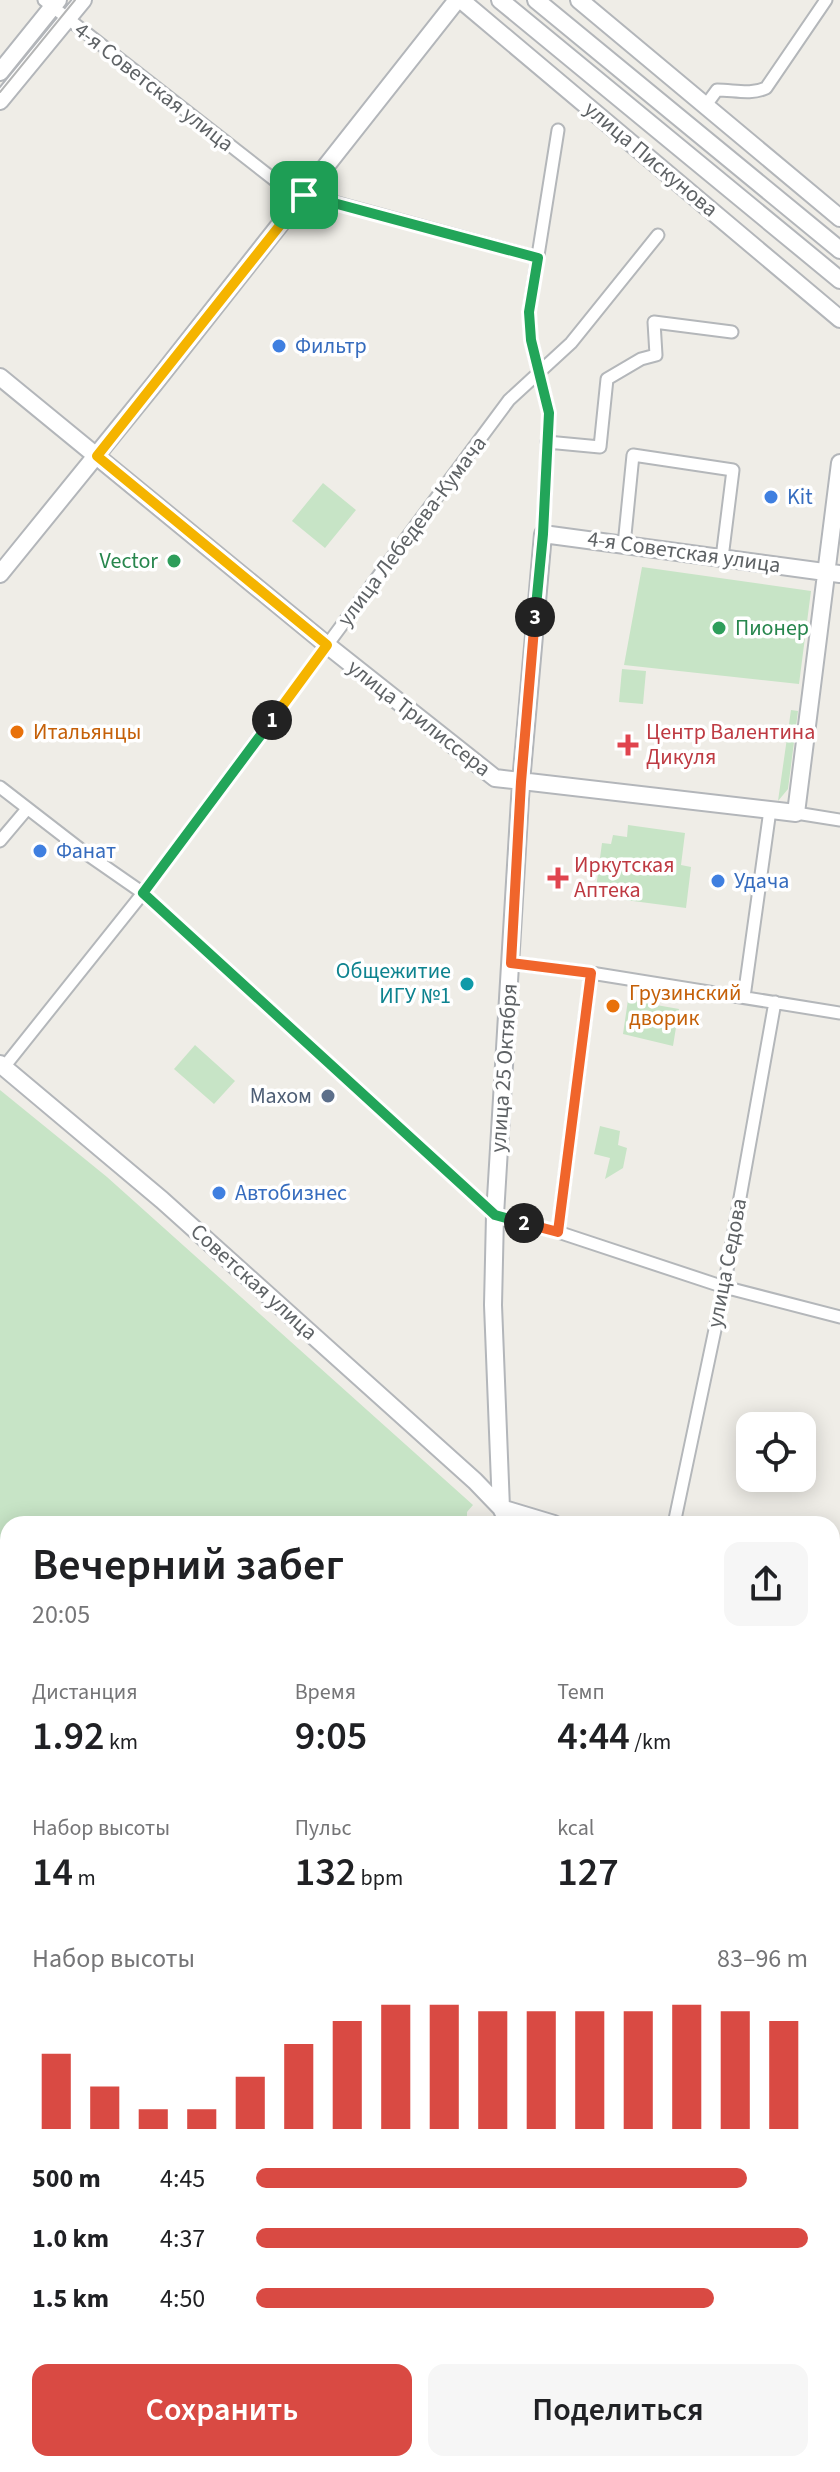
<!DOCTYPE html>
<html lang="ru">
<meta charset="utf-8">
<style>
:root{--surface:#fff;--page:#f6f6f6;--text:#202124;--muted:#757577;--accent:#d94a43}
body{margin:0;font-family:"Source Sans 3",sans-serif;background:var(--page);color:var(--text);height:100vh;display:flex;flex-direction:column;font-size:30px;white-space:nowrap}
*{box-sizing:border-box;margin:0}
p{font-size:26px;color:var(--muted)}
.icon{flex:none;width:44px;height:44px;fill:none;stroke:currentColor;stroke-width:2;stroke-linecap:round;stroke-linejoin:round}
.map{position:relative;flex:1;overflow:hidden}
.drawer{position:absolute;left:0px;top:1516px;width:840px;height:956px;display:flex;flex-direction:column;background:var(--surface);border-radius:24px 24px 0 0;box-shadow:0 4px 20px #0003}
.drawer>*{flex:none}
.buttons{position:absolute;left:736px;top:1412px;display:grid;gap:16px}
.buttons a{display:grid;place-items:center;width:80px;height:80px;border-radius:16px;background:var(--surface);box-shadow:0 4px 20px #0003;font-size:40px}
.pin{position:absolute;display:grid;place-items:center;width:68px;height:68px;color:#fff;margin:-34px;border-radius:16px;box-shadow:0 4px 12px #0006}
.km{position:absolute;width:40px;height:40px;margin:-20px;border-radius:50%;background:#222;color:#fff;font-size:22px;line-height:40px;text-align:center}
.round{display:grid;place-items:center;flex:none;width:84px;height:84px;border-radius:16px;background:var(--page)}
.overview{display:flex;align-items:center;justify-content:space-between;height:136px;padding:0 32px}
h1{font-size:44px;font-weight:600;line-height:60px}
.metrics{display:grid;grid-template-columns:repeat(3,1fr);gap:12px;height:136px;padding:8px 32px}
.metrics div{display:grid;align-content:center}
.metrics b{font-size:40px;font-weight:600}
.metrics small{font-size:22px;font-weight:400}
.metrics p{font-size:22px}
.chart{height:224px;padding:16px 32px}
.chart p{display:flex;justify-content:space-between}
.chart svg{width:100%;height:144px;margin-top:8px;stroke:var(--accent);stroke-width:6}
.cta{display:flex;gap:16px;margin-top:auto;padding:16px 32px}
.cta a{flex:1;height:92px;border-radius:16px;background:var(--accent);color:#fff;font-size:32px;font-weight:600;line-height:92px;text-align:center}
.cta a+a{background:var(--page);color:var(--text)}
ul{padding:0 32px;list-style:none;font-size:26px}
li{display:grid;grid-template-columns:128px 96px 1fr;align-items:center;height:60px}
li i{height:20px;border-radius:10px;background:var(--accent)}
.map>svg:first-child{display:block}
</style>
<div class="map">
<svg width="840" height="2472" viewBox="0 0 840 2472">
<rect width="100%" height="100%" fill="#efede7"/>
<path fill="#c7e4c6" d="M323,483L356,510L325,548L292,521Z
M642,567L811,591L799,684L624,665Z
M622,669L646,671L643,704L619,702Z
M791,710L798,711L788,789L778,801Z
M628,825L685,833L681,865L691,867L686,908L595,896L602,843L611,844L613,835L627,837Z
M628,1000L679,1009L673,1046L623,1034Z
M195,1045L235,1081L214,1104L174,1069Z
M0,1090L107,1177L473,1505L467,1512V1524H8V1645L0,1636Z
M600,1126L620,1131L618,1145L627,1148L623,1168L605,1179L610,1158L594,1154Z"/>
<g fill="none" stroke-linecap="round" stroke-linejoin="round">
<g stroke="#b4b7ba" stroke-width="15">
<path id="street" d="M44,0L286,189L538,258
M706,105L717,90C734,90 751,95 766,88L826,0
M547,442L600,447L607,379L641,359L656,355L654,322L732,332
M543,534L549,413L531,340L529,312L558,130
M624,545L633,455L733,470L722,558
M0,787L84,852L143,893L495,1215L558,1232L724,1287L840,1317
M796,813L840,820
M0,841L27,809
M511,963L591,973L840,1013
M744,997L770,810
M4,1067L143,893L509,400L571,343L658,235
M558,1232L591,973
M674,1524L724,1287L775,1002
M808,2464L834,2472
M43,2472L46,2464
M235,2472L238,2464
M376,2472L380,2464"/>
</g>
<g stroke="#b3b6ba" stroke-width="20">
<path id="secondary" d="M461,0L840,319
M500,0L840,280
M536,0L840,250
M579,0L840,218
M0,72L58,0
M0,101L83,0
M0,377L327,645L495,778L796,813L840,463
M0,574L155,383L457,0
M0,1064L162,1200L475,1481L501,1508L554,1524
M509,1524L501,1508L493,1305L495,1215L521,782L543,534L840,574
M832,1622L840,1625
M832,1903L840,1885
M0,2020L8,2031
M0,2213L8,2215
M555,2464L556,2472
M540,2472L541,2464
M572,2472L578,2464"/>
</g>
<use href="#street" stroke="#fff" stroke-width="11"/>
<use href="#secondary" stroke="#fff" stroke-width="16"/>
<path stroke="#b4b5b5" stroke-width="2" d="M0,92L75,0
M0,2208L8,2211
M546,2472L547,2464"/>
</g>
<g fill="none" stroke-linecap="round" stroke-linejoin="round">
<g stroke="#fff" stroke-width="16">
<path id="split-1" d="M272,720L327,645L97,456L304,195"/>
</g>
<g stroke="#fff" stroke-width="16">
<path id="split-2" d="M272,720L143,893L495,1215L524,1223"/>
</g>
<g stroke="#fff" stroke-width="16">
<path id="split-3" d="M524,1223L558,1232L591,973L511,963L521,782L535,617"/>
</g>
<g stroke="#fff" stroke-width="16">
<path id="split-4" d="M304,195L538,258L529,312L531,340L549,413L543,534L535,617"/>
</g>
<use href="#split-1" stroke="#f5b400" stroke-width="10"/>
<use href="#split-2" stroke="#22a559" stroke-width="10"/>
<use href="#split-3" stroke="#f0652b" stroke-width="10"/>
<use href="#split-4" stroke="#22a559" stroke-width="10"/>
</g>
<g fill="#3f7fe0" stroke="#fff" stroke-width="3">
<circle cx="279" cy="346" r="8"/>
<circle cx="771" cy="497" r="8"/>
<circle cx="40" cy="851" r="8"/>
<circle cx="718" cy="881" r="8"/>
<circle cx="219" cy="1193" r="8"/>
</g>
<g fill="#2e9e5b" stroke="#fff" stroke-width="3">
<circle cx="174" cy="561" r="8"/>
<circle cx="719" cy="628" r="8"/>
</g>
<g fill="#e8710a" stroke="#fff" stroke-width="3">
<circle cx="17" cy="732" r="8"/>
<circle cx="613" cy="1006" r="8"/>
</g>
<g fill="#e0444e" stroke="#fff" stroke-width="3">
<path d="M624 733h8v8h8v8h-8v8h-8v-8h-8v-8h8z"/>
<path d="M554 866h8v8h8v8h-8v8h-8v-8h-8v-8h8z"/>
</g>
<circle fill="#0f9aa8" stroke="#fff" stroke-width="3" cx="467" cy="984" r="8"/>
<circle fill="#5c6f8a" stroke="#fff" stroke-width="3" cx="328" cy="1096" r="8"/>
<g text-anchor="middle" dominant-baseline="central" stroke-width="7" stroke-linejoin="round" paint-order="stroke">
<g font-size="22" fill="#5e6265" stroke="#fff">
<text transform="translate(154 87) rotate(38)">4-я Советская улица</text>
<text transform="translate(651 159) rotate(40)">улица Пискунова</text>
<text transform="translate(412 531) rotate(-53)">улица Лебедева-Кумача</text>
<text transform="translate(684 552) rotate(8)">4-я Советская улица</text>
<text transform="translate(419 718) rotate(38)">улица Трилиссера</text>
<text transform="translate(504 1068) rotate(-86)">улица 25 Октября</text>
<text transform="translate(727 1263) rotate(-79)">улица Седова</text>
<text transform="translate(254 1282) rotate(42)">Советская улица</text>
</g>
<g font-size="22" fill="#366cbe" stroke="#fff" text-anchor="start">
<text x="295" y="346">Фильтр</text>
<text x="787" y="497">Kit</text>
<text x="56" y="851">Фанат</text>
<text x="734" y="881">Удача</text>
<text x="235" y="1193">Автобизнес</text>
</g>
<g font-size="22" fill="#27864d" stroke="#fff" text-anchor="end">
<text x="158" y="561">Vector</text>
<text x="735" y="628" text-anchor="start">Пионер</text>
</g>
<g font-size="22" fill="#c56008" stroke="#fff" text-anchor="start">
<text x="33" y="732">Итальянцы</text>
<text x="629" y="993">Грузинский<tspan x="629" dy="25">дворик</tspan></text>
</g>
<g font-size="22" fill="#be3a42" stroke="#fff" text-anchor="start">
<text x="646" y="732">Центр Валентина<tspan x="646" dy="25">Дикуля</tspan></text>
<text x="574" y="865">Иркутская<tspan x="574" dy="25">Аптека</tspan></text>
</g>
<g font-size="22" fill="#0d838f" stroke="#fff" text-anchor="end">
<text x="451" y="971">Общежитие<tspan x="451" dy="25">ИГУ №1</tspan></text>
</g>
<g font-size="22" fill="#4e5e75" stroke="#fff" text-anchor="end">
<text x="312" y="1096">Махом</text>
</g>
</g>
</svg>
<div class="buttons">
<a><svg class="icon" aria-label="locate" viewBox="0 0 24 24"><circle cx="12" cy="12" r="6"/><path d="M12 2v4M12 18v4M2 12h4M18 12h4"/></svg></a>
</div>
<div class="pin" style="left:304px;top:195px;background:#1e9e55"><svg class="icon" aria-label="arrive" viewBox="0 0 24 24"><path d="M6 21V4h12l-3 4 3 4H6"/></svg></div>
<b class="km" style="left:272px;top:720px">1</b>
<b class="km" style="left:524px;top:1223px">2</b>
<b class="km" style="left:535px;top:617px">3</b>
<section class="drawer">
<div class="overview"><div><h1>Вечерний забег</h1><p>20:05</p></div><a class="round"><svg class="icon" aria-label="share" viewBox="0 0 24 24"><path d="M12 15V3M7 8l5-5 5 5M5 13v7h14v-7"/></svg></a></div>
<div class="metrics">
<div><p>Дистанция</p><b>1.92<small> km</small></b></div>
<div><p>Время</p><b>9:05</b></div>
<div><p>Темп</p><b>4:44<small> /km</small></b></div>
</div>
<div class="metrics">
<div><p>Набор высоты</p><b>14<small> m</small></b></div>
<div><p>Пульс</p><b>132<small> bpm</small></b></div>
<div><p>kcal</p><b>127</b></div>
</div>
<div class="chart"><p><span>Набор высоты</span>83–96 m</p>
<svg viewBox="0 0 160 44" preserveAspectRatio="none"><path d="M5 44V21M15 44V31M25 44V38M35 44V38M45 44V28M55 44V18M65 44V11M75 44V6M85 44V6M95 44V8M105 44V8M115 44V8M125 44V8M135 44V6M145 44V8M155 44V11"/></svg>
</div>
<ul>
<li><b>500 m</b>4:45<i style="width:89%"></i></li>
<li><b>1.0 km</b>4:37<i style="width:100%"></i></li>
<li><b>1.5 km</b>4:50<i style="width:83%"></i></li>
</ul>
<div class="cta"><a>Сохранить</a><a>Поделиться</a></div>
</section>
</div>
